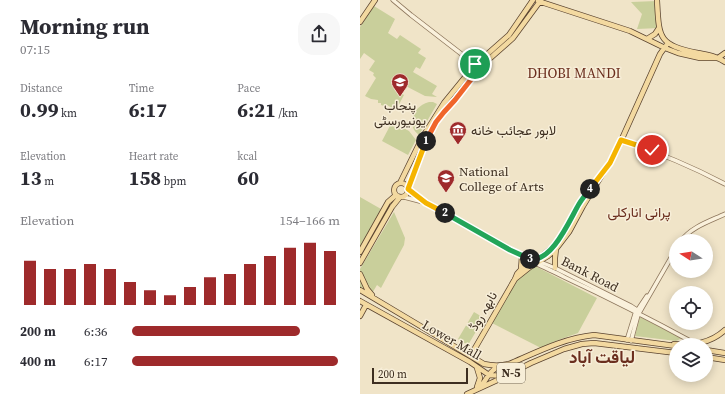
<!DOCTYPE html>
<meta charset="utf-8">
<style>
:root{--surface:#fff;--page:#f7f7f7;--text:#2b2b33;--muted:#7c7c81;--accent:#9e2a2b}
body{margin:0;font-family:"Source Serif 4",Vazirmatn,serif;background:var(--page);color:var(--text);height:100vh;display:flex;flex-direction:column;font-size:15px;white-space:nowrap}
*{box-sizing:border-box;margin:0}
p{font-size:13px;color:var(--muted)}
.icon{flex:none;width:22px;height:22px;fill:none;stroke:currentColor;stroke-width:2;stroke-linecap:round;stroke-linejoin:round}
.map{position:relative;flex:1;overflow:hidden}
.panel{display:flex;flex-direction:column;background:var(--surface);width:360px}
.panel>*{flex:none}
.needle{width:26px;rotate:282deg}
.buttons{position:absolute;left:309px;top:234px;display:grid;gap:8px}
.buttons a{display:grid;place-items:center;width:44px;height:44px;border-radius:50%;background:var(--surface);box-shadow:0 2px 10px #0003;font-size:20px}
.scale{position:absolute;left:12px;bottom:10px;width:96px;box-sizing:border-box;padding-left:4px;border:2px solid #3d2e20;border-top:0;font-size:11px;line-height:14px;white-space:nowrap;color:#3d2e20;-webkit-text-stroke:3px #f7eed8;paint-order:stroke}
.pin{position:absolute;display:grid;place-items:center;width:34px;height:34px;color:#fff;margin:-17px;border:2px solid #fff;border-radius:50%;box-shadow:0 1px 4px #0007}
.km{position:absolute;width:20px;height:20px;margin:-10px;border-radius:50%;background:#222;color:#fff;font-size:11px;line-height:20px;text-align:center}
.round{display:grid;place-items:center;flex:none;width:42px;height:42px;border-radius:16px;background:var(--page)}
.summary{display:flex;align-items:center;justify-content:space-between;height:68px;padding:0 20px}
h1{font-size:22px;font-weight:700;line-height:30px}
.stats{display:grid;grid-template-columns:repeat(3,1fr);gap:6px;height:68px;padding:4px 20px}
.stats div{display:grid;align-content:center}
.stats b{font-size:20px;font-weight:700}
.stats small{font-size:11px;font-weight:400}
.stats p{font-size:11px}
.chart{height:112px;padding:8px 20px}
.chart p{display:flex;justify-content:space-between}
.chart svg{width:100%;height:72px;margin-top:4px;stroke:var(--accent);stroke-width:6}
ul{padding:0 20px;list-style:none;font-size:13px}
li{display:grid;grid-template-columns:64px 48px 1fr;align-items:center;height:30px}
li i{height:10px;border-radius:5px;background:var(--accent)}
main{display:flex;flex:1;min-height:0}
.map>svg:first-child{display:block}
</style>
<main>
<section class="panel">
<div class="summary"><div><h1>Morning run</h1><p>07:15</p></div><a class="round"><svg class="icon" aria-label="share" viewBox="0 0 24 24"><path d="M12 15V3M7 8l5-5 5 5M5 13v7h14v-7"/></svg></a></div>
<div class="stats">
<div><p>Distance</p><b>0.99<small> km</small></b></div>
<div><p>Time</p><b>6:17</b></div>
<div><p>Pace</p><b>6:21<small> /km</small></b></div>
</div>
<div class="stats">
<div><p>Elevation</p><b>13<small> m</small></b></div>
<div><p>Heart rate</p><b>158<small> bpm</small></b></div>
<div><p>kcal</p><b>60</b></div>
</div>
<div class="chart"><p><span>Elevation</span>154–166 m</p>
<svg viewBox="0 0 160 44" preserveAspectRatio="none"><path d="M5 44V17M15 44V22M25 44V22M35 44V19M45 44V22M55 44V30M65 44V35M75 44V38M85 44V33M95 44V27M105 44V25M115 44V19M125 44V14M135 44V9M145 44V6M155 44V11"/></svg>
</div>
<ul>
<li><b>200 m</b>6:36<i style="width:81%"></i></li>
<li><b>400 m</b>6:17<i style="width:99%"></i></li>
</ul>
</section>
<div class="map">
<svg width="365" height="394" viewBox="0 0 365 394">
<rect width="100%" height="100%" fill="#f0e4c8"/>
<path fill="#c9cf9b" d="M297,1L299,28L277,29L282,14L271,2Z
M14,6L35,19L28,33L37,39L40,35L61,49L58,53L66,58L60,69L56,67L53,72L77,86L72,94L77,97L65,96L38,82L34,89L44,95L36,110L25,104L24,106L21,105V103H18V100L11,99L5,96L16,78L13,75L14,73L9,70L15,61L4,53L0,59V27Z
M69,102H73L77,104L59,135C45,125 53,106 69,102Z
M32,122L49,131L56,140L48,155L22,141Z
M0,197L21,209L0,247Z
M34,212L45,238L44,245L21,288L17,285L11,295L0,288V269Z
M175,266L237,298L218,333L201,339L181,348L130,322L157,280Z
M114,312L124,318L108,345L98,339Z
M280,317L322,338L316,341L275,336Z"/>
<g fill="none" stroke-linecap="round" stroke-linejoin="round">
<g stroke="#8d765c" stroke-width="5">
<path id="minor" d="M33,0L51,15L117,66
M261,140C297,152 331,166 365,184
M48,189L66,203L150,250L169,259C172,263 198,273 204,277C249,298 292,320 336,344
M44,197L63,202
M321,241C331,227 350,221 365,214
M178,261L195,268L271,306L277,310L279,314
M267,340L275,314L287,296
M271,341L278,315L316,249"/>
</g>
<g stroke="#5b4430" stroke-width="6">
<path id="major" d="M297,0C299,38 298,45 338,53C348,55 357,56 365,62
M178,1L270,31L305,48L318,53L340,58H358
M0,22L15,0
M287,39L295,34L299,28
M358,58L365,53
M34 190a7 7 0 1 1 14 0a7 7 0 1 1-14 0Z
M40,183L62,138L84,103L115,65L149,35L173,0
M48,189L66,140L76,122L84,112L95,100L119,68L153,38L181,0
M0,252L28,202L36,195
M0,263L32,207L40,197
M195,268V258L196,249
M161,269L162,256
M0,274L7,289L12,295
M155,279L170,267L188,256L196,249L209,232L223,206L256,152L300,54L308,43
M0,290L124,364C133,366 140,366 149,364C177,352 204,338 234,335L316,346
M0,301L110,362L129,375L145,376L171,363L204,349L222,344L234,343L316,353
M0,316L6,305
M314,344C333,345 350,344 365,330
M346,350L365,353
M111,355L155,279L157,274L165,265L181,257L196,244L204,233L219,204L231,187
M346,357L365,360
M117,368L120,378L117,387
M120,387C127,380 129,370 139,367
M107,394L144,377"/>
</g>
<use href="#minor" stroke="#faf1dc" stroke-width="3.5"/>
<use href="#major" stroke="#f3d9a0" stroke-width="4.5"/>
</g>
<g fill="none" stroke-linecap="round" stroke-linejoin="round">
<g stroke="#fff" stroke-width="8">
<path id="split-1" d="M66,141L76,122L84,112L95,100L120,68L115,64"/>
</g>
<g stroke="#fff" stroke-width="8">
<path id="split-2" d="M66,141L48,189L66,203L85,213"/>
</g>
<g stroke="#fff" stroke-width="8">
<path id="split-3" d="M85,213L150,250L170,259"/>
</g>
<g stroke="#fff" stroke-width="8">
<path id="split-4" d="M170,259C192,263 210,219 219,204C222,199 226,194 230,189"/>
</g>
<g stroke="#fff" stroke-width="8">
<path id="split-5" d="M230,189L250,163L261,140L292,150"/>
</g>
<use href="#split-1" stroke="#f0652b" stroke-width="5"/>
<use href="#split-2" stroke="#f5b400" stroke-width="5"/>
<use href="#split-3" stroke="#22a559" stroke-width="5"/>
<use href="#split-4" stroke="#22a559" stroke-width="5"/>
<use href="#split-5" stroke="#f5b400" stroke-width="5"/>
</g>
<defs>
<g id="university-pin" transform="scale(0.9)"><path d="M0 17L-7.5 6A9.5 9.5 0 1 1 7.5 6Z" fill="#9e2a2b" stroke="#f7eed8"/><path d="M0-5L7-2L0 1L-7-2ZM-4 1L0 2.5L4 1V4Q0 6-4 4Z" fill="#fff"/></g>
<g id="museum-pin" transform="scale(0.9)"><path d="M0 17L-7.5 6A9.5 9.5 0 1 1 7.5 6Z" fill="#9e2a2b" stroke="#f7eed8"/><path d="M0-6L6-3V-2H-6V-3ZM-5-1h2V3h-2ZM-1-1h2V3h-2ZM3-1h2V3H3ZM-6 4H6V6H-6Z" fill="#fff"/></g>
</defs>
<g fill-rule="evenodd">
<use href="#university-pin" x="40" y="82"/>
<use href="#museum-pin" x="98" y="130"/>
<use href="#university-pin" x="86" y="178"/>
</g>
<g text-anchor="middle" dominant-baseline="central" stroke-width="3" stroke-linejoin="round" paint-order="stroke">
<rect fill="#f7eed8" stroke="#756857" stroke-width="1" x="137" y="363" width="28" height="20" rx="3"/>
<g font-size="12" font-weight="bold" fill="#3d2e20">
<text x="151" y="373">N-5</text>
</g>
<g font-size="13" fill="#3d2e20" stroke="#f7eed8" text-anchor="start">
<text x="40" y="105" text-anchor="middle">پنجاب<tspan x="40" dy="15">یونیورسٹی</tspan></text>
<text x="111" y="130">لاہور عجائب خانه</text>
<text x="99" y="171">National<tspan x="99" dy="15">College of Arts</tspan></text>
</g>
<g font-size="13" fill="#3d2e20" stroke="#f7eed8">
<text transform="translate(230 274) rotate(27)">Bank Road</text>
<text transform="translate(123 311) rotate(-60)">نابھہ روڈ</text>
<text transform="translate(92 340) rotate(30)">Lower Mall</text>
</g>
<g font-size="14" fill="#6b2e1e" stroke="#f7eed8">
<text x="214" y="73">DHOBI MANDI</text>
<text x="279" y="212">پرانی انارکلی</text>
</g>
<g font-size="17" font-weight="bold" fill="#6b2e1e" stroke="#f7eed8">
<text x="242" y="357">لیاقت آباد</text>
</g>
</g>
</svg>
<div class="buttons">
<a><svg class="needle" viewBox="-14 -14 28 28"><path d="M0-13l5 13h-10z" fill="#e53935"/><path d="M0 13l5-13h-10z" fill="#7c7c81"/></svg></a>
<a><svg class="icon" aria-label="locate" viewBox="0 0 24 24"><circle cx="12" cy="12" r="6"/><path d="M12 2v4M12 18v4M2 12h4M18 12h4"/></svg></a>
<a><svg class="icon" aria-label="layers" viewBox="0 0 24 24"><path d="M12 4l9 5-9 5-9-5zM3 14l9 5 9-5"/></svg></a>
</div>
<div class="scale">200 m</div>
<div class="pin" style="left:115px;top:64px;background:#1e9e55"><svg class="icon" aria-label="arrive" viewBox="0 0 24 24"><path d="M6 21V4h12l-3 4 3 4H6"/></svg></div>
<div class="pin" style="left:292px;top:150px;background:#d93025"><svg class="icon" aria-label="check" viewBox="0 0 24 24"><path d="M5 12l5 5 9-10"/></svg></div>
<b class="km" style="left:66px;top:141px">1</b>
<b class="km" style="left:85px;top:213px">2</b>
<b class="km" style="left:170px;top:259px">3</b>
<b class="km" style="left:230px;top:189px">4</b>
</div>
</main>
